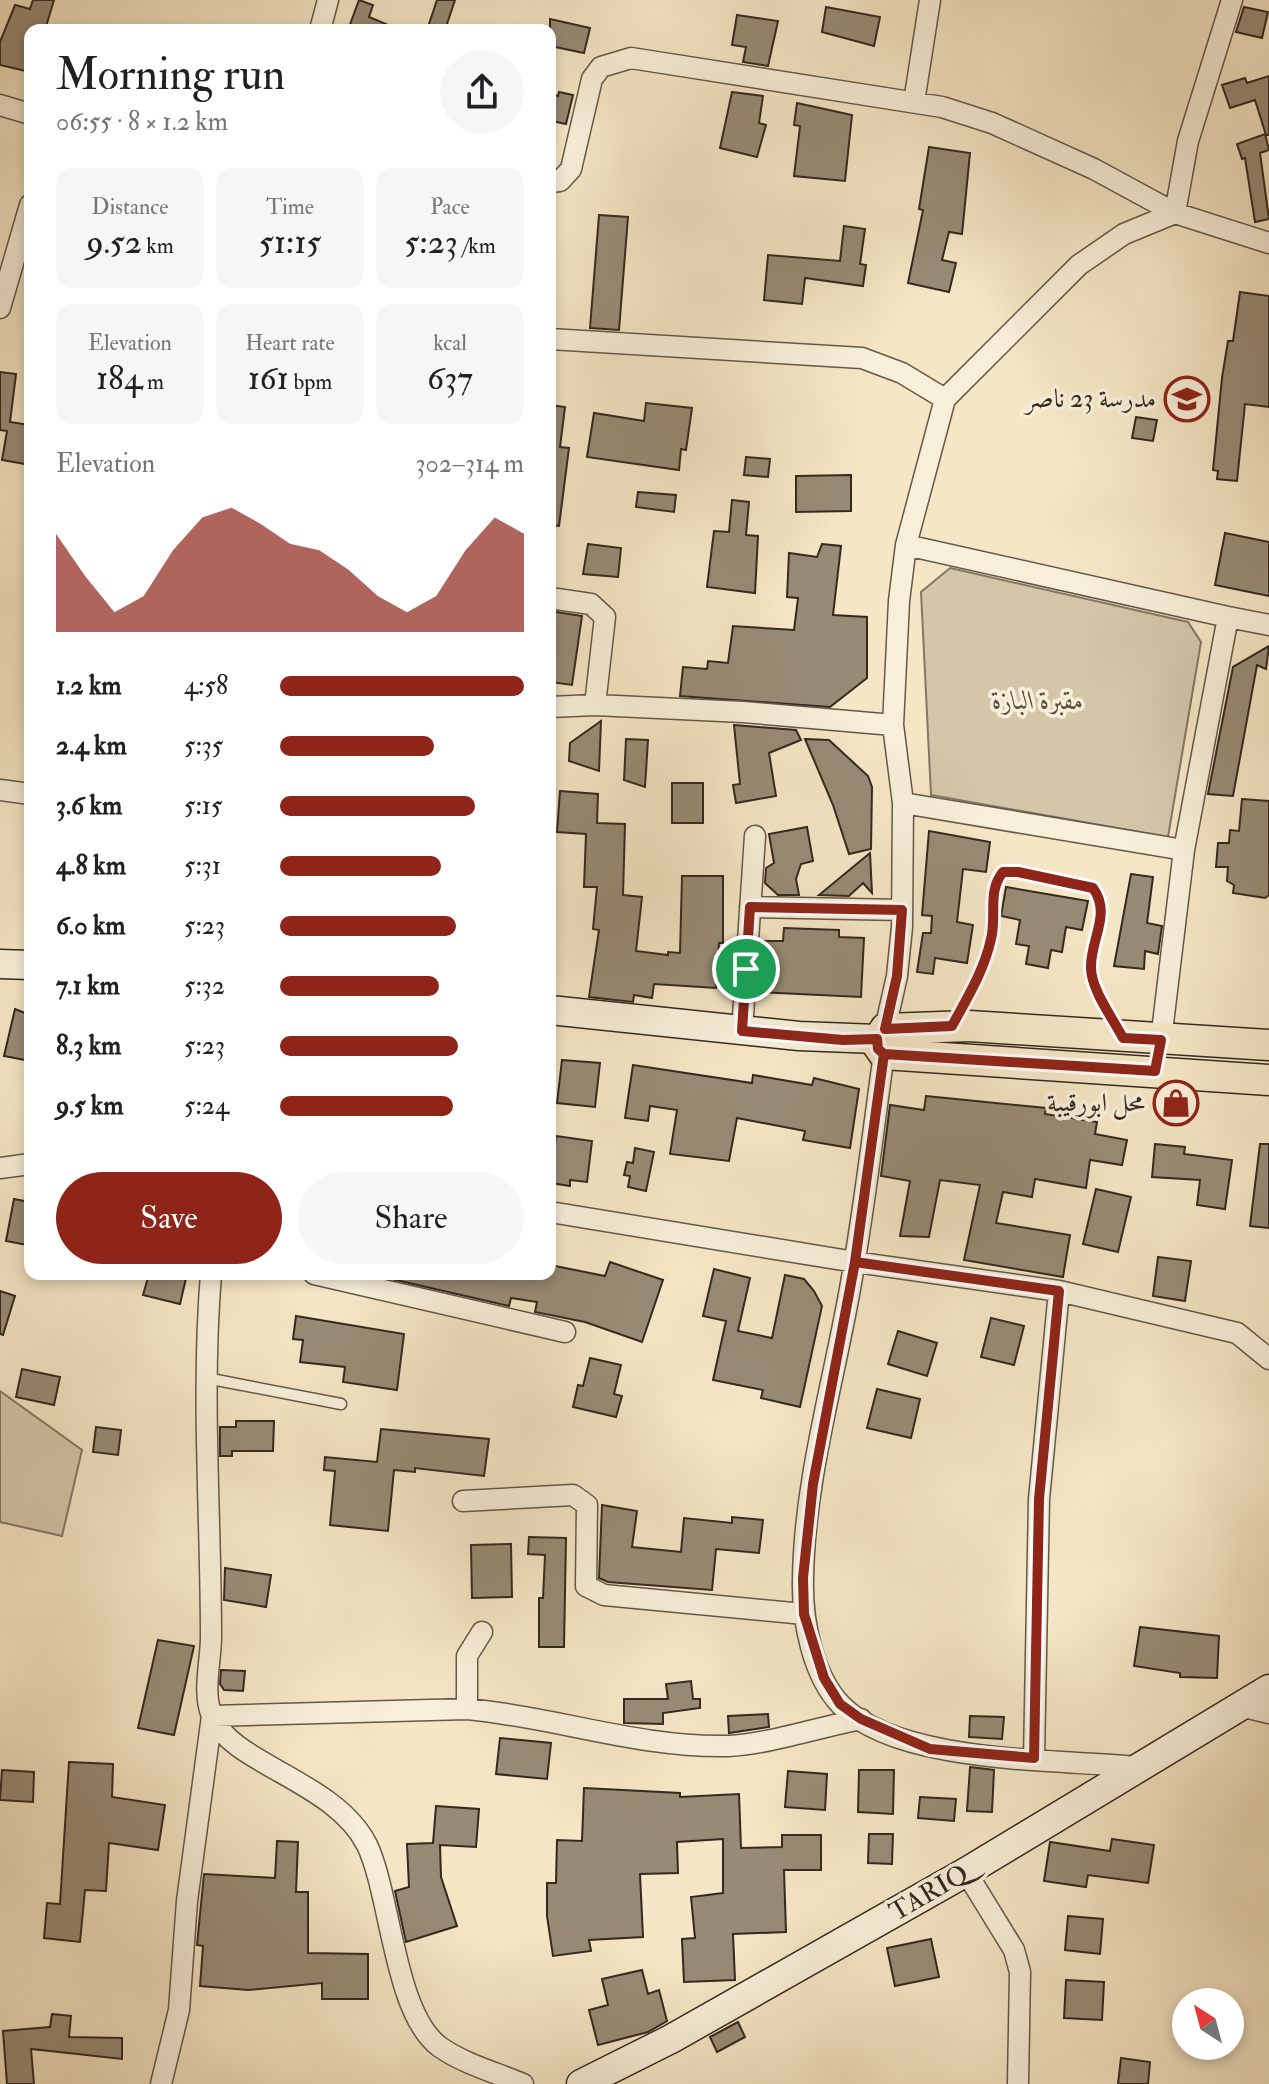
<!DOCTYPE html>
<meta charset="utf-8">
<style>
:root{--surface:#fff;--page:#f6f6f6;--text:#202124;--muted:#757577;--accent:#8f2418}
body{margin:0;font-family:"IM FELL Double Pica",Amiri,serif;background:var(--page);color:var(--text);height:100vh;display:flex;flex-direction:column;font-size:30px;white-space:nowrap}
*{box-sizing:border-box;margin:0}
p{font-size:26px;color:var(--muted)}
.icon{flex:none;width:44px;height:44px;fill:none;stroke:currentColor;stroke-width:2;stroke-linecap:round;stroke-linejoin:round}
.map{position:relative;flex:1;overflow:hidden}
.side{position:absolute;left:24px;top:24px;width:532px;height:1256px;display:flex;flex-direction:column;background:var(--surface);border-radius:16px;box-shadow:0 4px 12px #0003}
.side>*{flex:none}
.needle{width:52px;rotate:324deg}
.controls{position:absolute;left:1172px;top:1988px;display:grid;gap:16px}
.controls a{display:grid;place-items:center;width:72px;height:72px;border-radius:50%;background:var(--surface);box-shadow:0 4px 12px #0003;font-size:40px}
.pin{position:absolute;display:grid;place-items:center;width:68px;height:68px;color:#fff;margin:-34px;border:4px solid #fff;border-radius:50%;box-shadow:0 2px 8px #0007}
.round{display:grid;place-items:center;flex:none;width:84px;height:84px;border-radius:42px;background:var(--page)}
.summary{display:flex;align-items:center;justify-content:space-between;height:136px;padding:0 32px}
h1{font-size:44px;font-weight:600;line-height:60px}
.metrics{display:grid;grid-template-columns:repeat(3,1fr);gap:12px;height:136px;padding:8px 32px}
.metrics div{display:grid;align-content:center;border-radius:16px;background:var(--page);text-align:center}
.metrics b{font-size:34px;font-weight:600}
.metrics small{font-size:22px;font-weight:400}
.metrics p{font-size:22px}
.chart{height:224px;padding:16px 32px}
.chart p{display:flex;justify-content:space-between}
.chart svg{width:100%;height:144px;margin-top:8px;fill:var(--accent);opacity:.7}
.primary-button{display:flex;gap:16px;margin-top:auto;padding:16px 32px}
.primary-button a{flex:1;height:92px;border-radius:48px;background:var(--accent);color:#fff;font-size:32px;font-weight:600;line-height:92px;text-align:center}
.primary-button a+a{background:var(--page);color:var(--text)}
ul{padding:0 32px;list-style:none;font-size:26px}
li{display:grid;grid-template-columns:128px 96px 1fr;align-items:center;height:60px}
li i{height:20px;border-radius:10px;background:var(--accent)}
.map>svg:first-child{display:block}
</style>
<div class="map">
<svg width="1269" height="2084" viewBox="0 0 1269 2084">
<rect width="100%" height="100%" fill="#f5e6c5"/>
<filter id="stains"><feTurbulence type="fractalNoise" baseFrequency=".0025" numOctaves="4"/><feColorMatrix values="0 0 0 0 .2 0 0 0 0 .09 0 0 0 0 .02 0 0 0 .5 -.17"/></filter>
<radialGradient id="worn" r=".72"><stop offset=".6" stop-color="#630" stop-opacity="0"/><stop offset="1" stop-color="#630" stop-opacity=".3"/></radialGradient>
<path fill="#d4c6a9" stroke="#847764" stroke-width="2" d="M950,568L1188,622L1201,642L1168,837L931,795L921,592Z
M0,1391L82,1450L62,1536L0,1522Z"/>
<path fill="#988b75" stroke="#34281f" stroke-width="2" d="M33,0H54L45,30H30V72L0,65V42L15,5L30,9Z
M359,0L373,5L369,17L400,30H348Z
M437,0H455L445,30H427Z
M826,7L880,17L874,46L822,32Z
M1244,7L1268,12L1262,38L1236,32Z
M737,15L778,21L768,66L743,62L746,47L732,45Z
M550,19L590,28L584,53L550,46Z
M1269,76V135H1266L1255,100L1230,108L1222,85L1245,78L1247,83Z
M559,92L573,95L566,124L552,121L554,111L550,110V94L558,96Z
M732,92L763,96L759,123L766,125L757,157L720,148Z
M797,103L852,115L845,181L794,176L800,126L794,125Z
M1265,134L1269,150L1260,153L1269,219L1255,222L1245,158L1242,159L1237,144Z
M929,147L970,153L962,234L949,232L942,260L956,263L949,292L908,283L923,210L919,209Z
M599,215L628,217L619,330L590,328Z
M844,226L865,229L860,264L866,265L863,286L805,278L802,304L764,300L768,255L840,261Z
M1240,292L1269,296V407L1245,404L1237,481L1217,479L1218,471L1213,470L1222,378L1228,341H1233Z
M0,372L16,374L10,422L30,425L25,464L2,460L7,431L0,430Z
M646,403L692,408L686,450L681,449L679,470L587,457L594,413L644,421Z
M550,405L565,407L560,447L569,448L559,526L550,525Z
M1136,417L1157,420L1153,441L1132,438Z
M746,457L770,459L768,477L744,475Z
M851,475V511L796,512V476Z
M638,492L676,495L674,512L636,507Z
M732,500L749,502L746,535L758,536L755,593L707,587L714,531L729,532Z
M1225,533L1269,542V596L1215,585Z
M588,544L621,548L618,577L583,574Z
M822,544L841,546L833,615L867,617V678L830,707L680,696L683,667L707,669L708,661L728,663L733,626L794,630L798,598L787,597L789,553L817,557Z
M550,611L582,616L572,685L550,682Z
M1269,646L1266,669L1257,665L1233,796L1208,794L1233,667Z
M601,721L599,771L569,761L570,743Z
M734,725L796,730L801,740L769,753L776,796L736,803L733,785L740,784Z
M626,739L648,740L645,787L624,780Z
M805,739L829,740L868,776L872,787L871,849L849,854L833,805Z
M672,783H703V823H672Z
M560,791L598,794L597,823L625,824L623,895L642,897L636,951L668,955V952L680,953L682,876H723V943H719L716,988L654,984L652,998L634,995L633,1002L589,997L599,930L593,929L597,887H584L586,834L557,832Z
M1242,799L1269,801V895L1265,898L1233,893L1234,885L1227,881L1228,867H1216L1218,843H1229L1230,830L1239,831Z
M807,827L813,861L801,864L796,879L799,895H778L765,883L766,868L774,863L769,834Z
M929,831L990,842L986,872L963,869L957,922L973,925L967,963L935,958L933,974L917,972L923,933H931L932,916L922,915Z
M870,853L872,893L863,883L849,896L819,895Z
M1131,874L1153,877L1147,923L1162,926L1158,954L1145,951L1144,969L1114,966Z
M1006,887L1088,901L1082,930L1066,927L1062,952L1051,950L1048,968L1026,964L1029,946L1016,944L1020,920L1001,916Z
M784,928L839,930V937L864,938L861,997L758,992L761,941H783Z
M15,1009L30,1015V1061L4,1056Z
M562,1060L600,1063L595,1107L557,1103Z
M633,1065L752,1083L753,1075L812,1085L814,1078L859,1089L850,1148L803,1140L805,1131L737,1118L729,1161L670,1154L677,1110L650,1106L648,1121L625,1118Z
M926,1096L1046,1108L1045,1114L1097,1122L1095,1134L1127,1140L1122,1165L1090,1160L1086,1188L1035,1179L1032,1197L1003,1192L996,1223L1070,1235L1063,1277L964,1260L980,1185L940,1180L929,1237L900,1236L910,1181L881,1176L890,1105L924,1110Z
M556,1136L592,1141L587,1182L570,1180V1186L550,1183Z
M1155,1144L1185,1147L1184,1154L1232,1160L1225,1209L1197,1205L1200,1180L1152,1177Z
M1260,1144H1269V1228L1250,1226Z
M635,1148L654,1152L646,1191L628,1187L630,1176L624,1175L627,1162L633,1163Z
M1096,1189L1131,1197L1118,1252L1083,1244Z
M14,1199L30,1202V1242L27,1245L6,1241Z
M1158,1257L1191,1261L1185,1301L1153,1296Z
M610,1262L663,1280L642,1342L585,1322L535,1312L537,1302L511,1298L509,1306L387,1278L388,1274H550V1265L605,1276Z
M714,1269L750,1278L738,1331L772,1338L785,1275L804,1279L814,1291L822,1306L800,1407L761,1398L763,1390L713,1380L726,1321L703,1316Z
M149,1274H187L180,1304L143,1295Z
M0,1291L15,1296L3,1335L0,1334Z
M296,1316L404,1334L397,1390L343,1382L345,1367L300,1362L303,1340L293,1339Z
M991,1318L1024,1326L1014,1365L981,1357Z
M898,1331L937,1343L927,1376L888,1364Z
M590,1358L621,1365L614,1394L622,1396L616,1417L573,1407L578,1385L583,1386Z
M22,1369L60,1377L54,1405L16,1397Z
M877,1389L920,1399L911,1438L867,1428Z
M236,1421H274L273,1451H232V1456H220V1427H236Z
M96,1427L121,1430L118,1455L93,1452Z
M381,1429L489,1439L484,1476L415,1468V1472L394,1470L388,1531L330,1525L335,1471L324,1470L325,1457L377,1462Z
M602,1505L637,1511L632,1547L681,1552L684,1518L732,1523V1517L763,1520L759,1553L716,1549L712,1590L608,1582L599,1578Z
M529,1537L566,1538L564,1647H539V1598H543L545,1555L528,1554Z
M511,1544L512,1597L472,1598L471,1545Z
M225,1568L271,1575L266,1607L224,1600Z
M1140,1627L1219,1636L1217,1678L1180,1677V1673L1134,1666Z
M158,1640L194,1646L174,1735L138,1728Z
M221,1670L245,1671L243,1691L224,1690L220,1684Z
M691,1681L693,1699H700V1708L663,1713V1724L624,1723V1699H668L666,1684Z
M768,1714L769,1727L729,1733L728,1716Z
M970,1716L1004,1717L1002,1739L969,1737Z
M500,1738L551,1743L547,1779L496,1774Z
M69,1762L113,1764L112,1797L165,1805L158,1850L109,1843L106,1891L85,1890L80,1942L44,1938L47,1903L60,1904Z
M970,1767L994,1770L992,1812L967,1811Z
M2,1770L34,1772L33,1802L0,1800Z
M859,1770H894L893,1814L858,1812Z
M788,1771L827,1774L825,1810L785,1807Z
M584,1788L680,1793V1797L739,1794L741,1848L782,1847V1835H821V1870H784L786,1932L733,1934L735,1980L684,1982L682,1939L695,1938L691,1897L723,1893V1839L677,1842L678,1873L640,1874L643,1937L589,1940L591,1951L553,1956L547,1916V1883H556L557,1840L582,1841Z
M920,1797L956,1799L954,1821L918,1818Z
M436,1806L479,1809L476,1847L440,1845L441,1877L457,1926L406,1942L395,1891L409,1887L407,1844L433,1843Z
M869,1834H893L892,1864L868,1863Z
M1112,1839L1154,1845L1148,1883L1088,1875L1086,1887L1044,1881L1050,1842L1110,1851Z
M277,1841L298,1842L296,1892H308V1953L368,1954V1999H322V1983L248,1990L200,1986L203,1946L197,1945L204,1874L275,1878Z
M1068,1916L1103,1919L1100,1954L1065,1950Z
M931,1939L939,1977L895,1986L887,1948Z
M642,1970L648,1994L659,1990L667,2021L648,2032L598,2045L589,2010L608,2005L602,1979Z
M1066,1980L1104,1982L1102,2020L1064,2018Z
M52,2014L71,2016L69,2037L122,2038V2059L31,2049L34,2084H7L3,2031L50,2027Z
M738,2022L745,2037L717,2052L710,2037Z
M1121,2058L1150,2062L1148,2084H1118Z"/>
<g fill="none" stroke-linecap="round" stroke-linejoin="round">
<g stroke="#645848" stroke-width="13">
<path id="lane" d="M955,1021C969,995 985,969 991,940C997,916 987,891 1003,872H1018L1093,888C1111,913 1091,939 1091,967C1090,986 1110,1013 1119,1030
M206,1378L341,1404"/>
</g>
<g stroke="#645848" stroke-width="23">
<path id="street" d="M320,30L328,0
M914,102L930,0
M0,105L30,114
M550,182L560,181L571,169L592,79L601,67L631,58L942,107L992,123L1094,169L1175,213L1188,141L1232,0
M0,308L30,205
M550,339L862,358L902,373L945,399
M906,545L1228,617
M550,598L591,604L605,617L595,705L743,712L893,725
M550,707L595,705
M0,790L30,794
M903,803L1184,850
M750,907L902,910
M885,1029L897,976L902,927L903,803L893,725L899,601L906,545L945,399L1079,265L1124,234L1175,213L1269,243
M742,1031L755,836
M1161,1040L1184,850L1228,617L1269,625
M884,1054C872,1138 863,1222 847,1305C830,1395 804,1488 803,1580C802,1619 812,1675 841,1705C898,1764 1057,1759 1137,1767
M0,1168L30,1164
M550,1212L855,1262L1059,1291L1237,1333L1269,1359
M211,1274C201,1395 211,1516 211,1637C211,1661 202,1692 212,1716C231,1764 335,1781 367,1845C391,1895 394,2014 440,2047C464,2064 497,2073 523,2084
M314,1274L565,1332
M463,1501L573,1495L587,1505L586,1586L604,1595L804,1614
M482,1632L467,1656V1709C555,1717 639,1748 728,1746C769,1744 820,1727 861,1719
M1244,1707L1269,1713
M1034,1758L1039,1499L1059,1291
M966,1872L1014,1950L1020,1972L1018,2084
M161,2084L179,2010L187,1901L212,1716L467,1709"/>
</g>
<g stroke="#34281f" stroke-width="31">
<path id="secondary" d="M0,964L30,965
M550,1010L799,1036L877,1039
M581,2084L671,2039L966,1872L1269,1689"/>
</g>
<g stroke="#34281f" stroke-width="33">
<path id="primary" d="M1269,1045L969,1026L885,1029L877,1044L884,1054L1269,1080"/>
</g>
<use href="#lane" stroke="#f8efd9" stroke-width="10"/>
<use href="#street" stroke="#f8efd9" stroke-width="20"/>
<use href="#secondary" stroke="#f8efd9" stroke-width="28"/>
<use href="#primary" stroke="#f5e6c5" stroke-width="30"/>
</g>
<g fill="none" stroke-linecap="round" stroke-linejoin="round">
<g stroke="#fff" stroke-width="16">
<path id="route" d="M746,969L742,1031L843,1040L877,1039L878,1049L884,1054L855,1262L813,1484L803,1578L804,1614L824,1678L840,1704L861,1719L930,1749L1034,1758L1039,1499L1059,1291L855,1262L884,1054L1155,1071L1161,1040L1123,1038C1113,1019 1091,989 1091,968C1090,940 1112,914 1093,888L1018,872H1003C987,891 997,916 991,939C984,971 967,998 952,1026L885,1029L897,976L902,910L750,907L746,969"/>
</g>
<use href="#route" stroke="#8f2418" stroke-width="10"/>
</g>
<defs>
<g id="school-ring" transform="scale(2.3)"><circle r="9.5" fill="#f8efd9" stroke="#8f2418" stroke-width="1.5"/><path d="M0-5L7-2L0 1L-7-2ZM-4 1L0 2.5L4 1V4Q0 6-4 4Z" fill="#8f2418"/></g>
<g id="shop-ring" transform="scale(2.3)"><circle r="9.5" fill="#f8efd9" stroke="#8f2418" stroke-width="1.5"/><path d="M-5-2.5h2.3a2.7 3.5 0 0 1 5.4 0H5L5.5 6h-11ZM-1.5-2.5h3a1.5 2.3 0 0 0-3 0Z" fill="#8f2418"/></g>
</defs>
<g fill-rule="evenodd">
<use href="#school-ring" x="1187" y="399"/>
<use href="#shop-ring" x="1176" y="1103"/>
</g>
<g text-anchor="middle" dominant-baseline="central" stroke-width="7" stroke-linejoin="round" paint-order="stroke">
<g font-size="26" fill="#34281f" stroke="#f8efd9" text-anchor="end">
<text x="1156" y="399">مدرسة 23 ناصر</text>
<text x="1145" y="1103">محل ابورقيبة</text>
</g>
<g font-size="26" font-style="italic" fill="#5c5042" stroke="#f8efd9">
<text x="1038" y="701">مقبرة البازة</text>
</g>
<g font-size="26" fill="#34281f" stroke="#f8efd9">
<text transform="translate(929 1893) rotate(-30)">TARIQ</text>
</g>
</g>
<rect width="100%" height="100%" filter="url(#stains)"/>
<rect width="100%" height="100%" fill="url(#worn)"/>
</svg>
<div class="controls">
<a><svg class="needle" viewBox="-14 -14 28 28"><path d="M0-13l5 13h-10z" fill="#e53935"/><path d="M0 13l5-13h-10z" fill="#757577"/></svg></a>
</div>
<div class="pin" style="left:746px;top:969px;background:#1e9e55"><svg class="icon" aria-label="arrive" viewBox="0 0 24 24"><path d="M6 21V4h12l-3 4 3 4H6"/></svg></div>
<section class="side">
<div class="summary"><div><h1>Morning run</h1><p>06:55 · 8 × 1.2 km</p></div><a class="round"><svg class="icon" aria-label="share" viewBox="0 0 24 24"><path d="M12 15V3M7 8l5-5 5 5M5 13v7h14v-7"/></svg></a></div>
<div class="metrics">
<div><p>Distance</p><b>9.52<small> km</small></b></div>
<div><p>Time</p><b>51:15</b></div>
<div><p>Pace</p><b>5:23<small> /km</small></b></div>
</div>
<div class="metrics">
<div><p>Elevation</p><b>184<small> m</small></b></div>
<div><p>Heart rate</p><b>161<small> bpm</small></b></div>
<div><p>kcal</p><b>637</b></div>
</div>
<div class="chart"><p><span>Elevation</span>302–314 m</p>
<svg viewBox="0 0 160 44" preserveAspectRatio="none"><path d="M0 44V14L10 27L20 38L30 33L40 19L50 9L60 6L70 11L80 17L90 19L100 25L110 33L120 38L130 33L140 19L150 9L160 14V44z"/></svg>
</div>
<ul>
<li><b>1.2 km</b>4:58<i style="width:100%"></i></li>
<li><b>2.4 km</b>5:35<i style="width:63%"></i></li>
<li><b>3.6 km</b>5:15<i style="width:80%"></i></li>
<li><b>4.8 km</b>5:31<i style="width:66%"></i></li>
<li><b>6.0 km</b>5:23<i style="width:72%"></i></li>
<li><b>7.1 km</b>5:32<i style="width:65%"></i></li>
<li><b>8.3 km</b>5:23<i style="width:73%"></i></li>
<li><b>9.5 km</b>5:24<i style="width:71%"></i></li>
</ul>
<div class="primary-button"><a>Save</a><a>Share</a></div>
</section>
</div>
